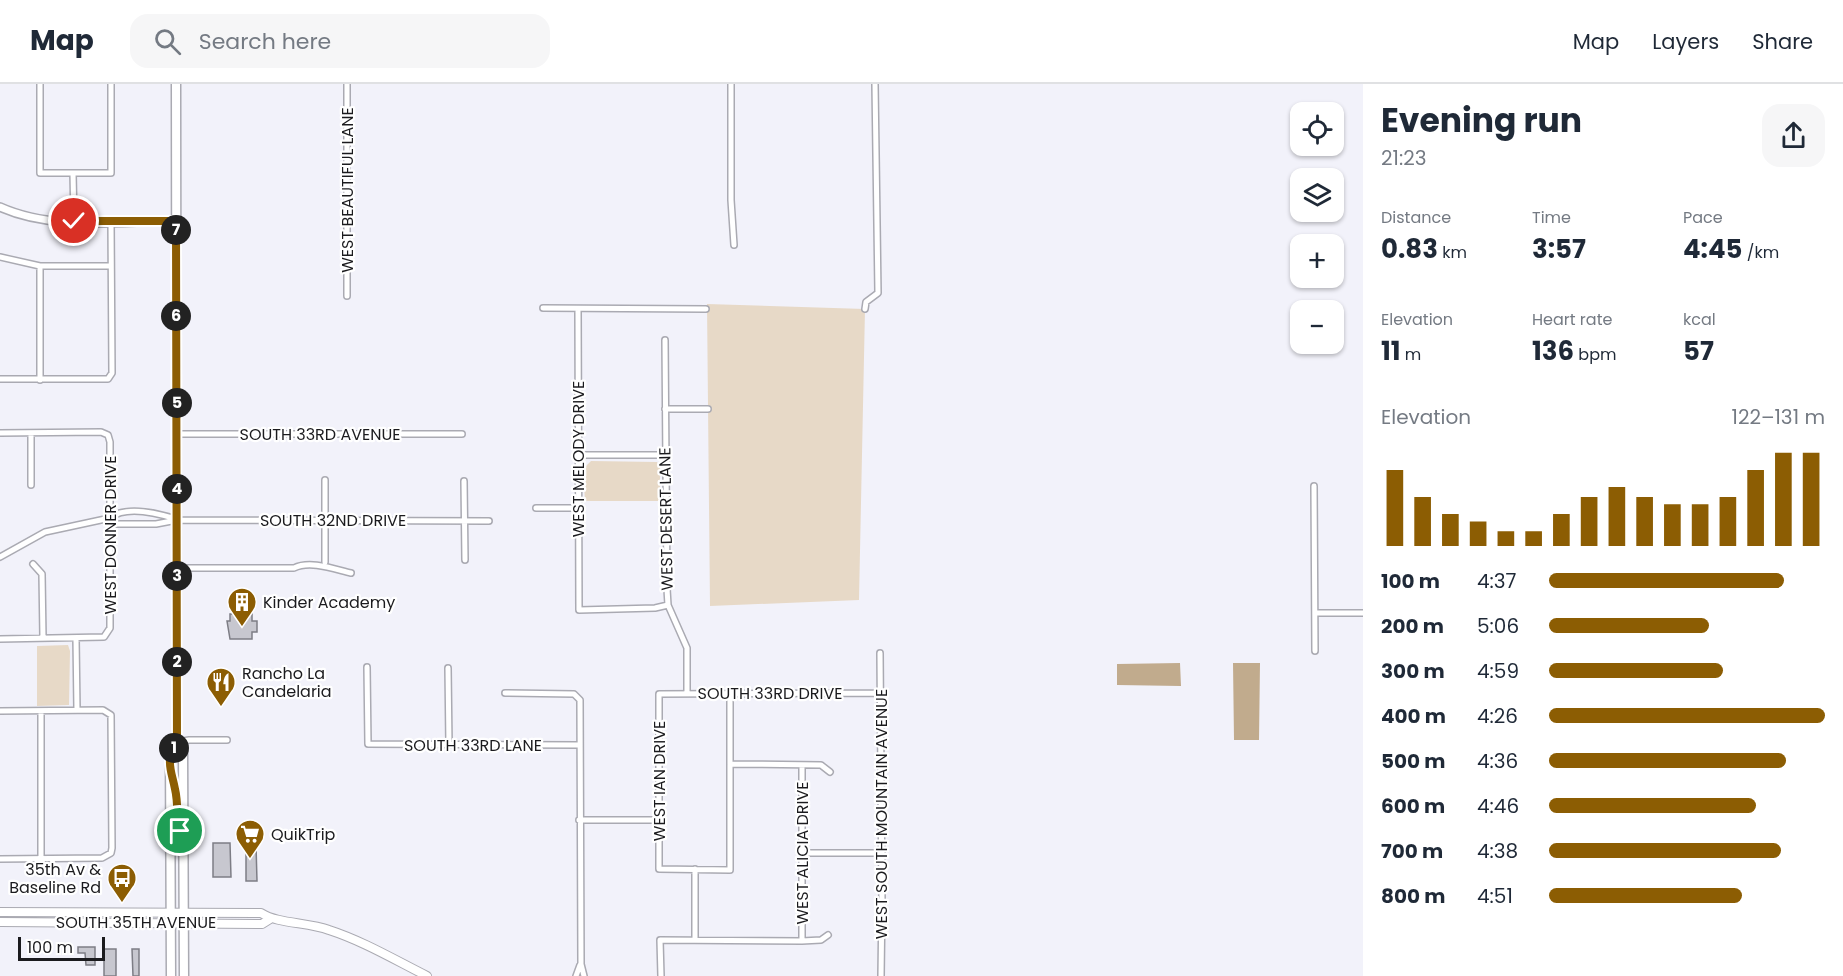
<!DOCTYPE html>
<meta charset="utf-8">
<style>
:root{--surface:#fff;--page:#f6f6f7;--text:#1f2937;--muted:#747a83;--line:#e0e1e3;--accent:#8c5d03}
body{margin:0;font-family:Poppins,sans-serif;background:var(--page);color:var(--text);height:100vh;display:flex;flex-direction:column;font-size:22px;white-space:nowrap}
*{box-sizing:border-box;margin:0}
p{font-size:20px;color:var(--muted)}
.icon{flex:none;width:33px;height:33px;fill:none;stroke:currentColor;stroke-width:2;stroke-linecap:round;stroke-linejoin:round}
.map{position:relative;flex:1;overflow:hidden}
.drawer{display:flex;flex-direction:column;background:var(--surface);width:480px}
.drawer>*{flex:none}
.buttons{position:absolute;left:1290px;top:18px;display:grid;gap:12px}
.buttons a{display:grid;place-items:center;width:54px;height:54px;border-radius:12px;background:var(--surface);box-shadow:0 2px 4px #0004;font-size:30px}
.scale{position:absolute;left:18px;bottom:15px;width:87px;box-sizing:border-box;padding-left:6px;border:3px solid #1b1b1e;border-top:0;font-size:16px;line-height:21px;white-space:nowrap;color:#1b1b1e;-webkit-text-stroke:4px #fff;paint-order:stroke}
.pin{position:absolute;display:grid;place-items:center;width:51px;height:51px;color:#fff;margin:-26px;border:3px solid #fff;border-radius:50%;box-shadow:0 2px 6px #0007}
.km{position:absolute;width:30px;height:30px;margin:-15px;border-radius:50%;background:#222;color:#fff;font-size:16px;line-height:30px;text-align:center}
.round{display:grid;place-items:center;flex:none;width:63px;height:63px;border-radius:18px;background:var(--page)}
.overview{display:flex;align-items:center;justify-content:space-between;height:102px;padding:0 18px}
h1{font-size:33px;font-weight:700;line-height:45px}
.metrics{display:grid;grid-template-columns:repeat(3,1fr);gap:9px;height:102px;padding:6px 18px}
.metrics div{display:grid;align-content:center}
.metrics b{font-size:26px;font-weight:700}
.metrics small{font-size:16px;font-weight:400}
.metrics p{font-size:16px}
.chart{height:168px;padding:12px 18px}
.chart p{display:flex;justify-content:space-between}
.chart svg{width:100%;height:108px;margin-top:6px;stroke:var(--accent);stroke-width:6}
ul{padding:0 18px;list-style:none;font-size:20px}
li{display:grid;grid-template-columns:96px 72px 1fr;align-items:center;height:45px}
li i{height:15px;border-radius:8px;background:var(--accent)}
header{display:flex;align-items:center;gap:36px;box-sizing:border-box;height:84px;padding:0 30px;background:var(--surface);border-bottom:2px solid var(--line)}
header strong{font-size:28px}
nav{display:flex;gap:33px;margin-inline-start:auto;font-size:21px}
.search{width:420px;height:54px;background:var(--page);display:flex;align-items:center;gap:15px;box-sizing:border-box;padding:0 21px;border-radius:18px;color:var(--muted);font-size:22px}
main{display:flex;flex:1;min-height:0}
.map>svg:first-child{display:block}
</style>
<header>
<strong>Map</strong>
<div class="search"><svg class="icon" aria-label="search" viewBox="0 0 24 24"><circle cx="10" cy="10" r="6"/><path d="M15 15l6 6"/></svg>Search here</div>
<nav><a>Map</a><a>Layers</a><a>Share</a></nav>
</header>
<main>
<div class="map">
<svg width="1363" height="892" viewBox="0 0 1363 892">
<rect width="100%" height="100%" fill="#f2f2fa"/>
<path fill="#e7d9c7" d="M707,220L865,225L859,516L710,522Z
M591,377L657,378L660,383V417H585L583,385Z
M68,561L70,567L69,621L37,622V562Z"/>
<path fill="#c1ab8d" d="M1180,579L1181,602L1117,601V580Z
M1233,579H1260L1259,656H1234Z"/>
<path fill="#c7c7cf" stroke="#7d7d85" stroke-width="1.5" d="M230,530H252V537H257V548H252V555H230L227,537H230Z
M213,759H230L231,793H213Z
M246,761H256L257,797H246Z
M78,863H95V881H86L85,869H78Z
M104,865H116V892H104Z
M132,865H139V892H133Z"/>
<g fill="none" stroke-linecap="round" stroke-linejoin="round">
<g stroke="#aaaab2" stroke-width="8">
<path id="minor" d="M40,0V89H111V0
M347,0V212
M731,0V116L734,161
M73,89L74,137
M0,173L40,182H111
M40,182V296
M543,224L706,225
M578,225L579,526L655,524L668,521
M865,225L866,218L878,209L875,0
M665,256L667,505L668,521L687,564V610
M0,295H108L112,289L111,137
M665,325H708
M0,349L101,348L108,351L110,358V544L104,553L0,555
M177,350H462
M578,371H665
M325,396V478
M464,397L465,476
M31,401V349
M1314,402L1315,567
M536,424H579
M110,434L117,440H156L177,436L489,437
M0,473L45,448L110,434C126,421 157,429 176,435
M33,480L42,490L43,554
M177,484H294C310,476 334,485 351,489
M1315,529H1363
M76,554L77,626
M880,569L882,818L881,892
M367,583L368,660L579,661
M448,584L449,661
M505,609L574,610L580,616L581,880L584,892
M730,610V786L659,785V610L881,609
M0,627L103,626L111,631L112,764L111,769L102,774L0,775
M41,627V774
M177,658L189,656H227
M730,680L821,681L830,688
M579,736H659
M802,769H882
M695,785V856
M802,857V681
M576,892L580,881
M661,892L660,856L802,857L821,856L828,851"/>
</g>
<g stroke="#aaaab2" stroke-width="10">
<path id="tertiary" d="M0,123C53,147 119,137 176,137"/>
</g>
<g stroke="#aaaab2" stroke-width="10">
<path id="secondary" d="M0,828L261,829C278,840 308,838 329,846C363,857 395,876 427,892
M0,838L262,840L270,835"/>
</g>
<g stroke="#aaaab2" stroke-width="11">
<path id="primary" d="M177,658L183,666L184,892
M173,698L178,744L180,747
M171,892L170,669L177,658L176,0"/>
</g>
<use href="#minor" stroke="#fff" stroke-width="5"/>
<use href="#tertiary" stroke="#fff" stroke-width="7"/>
<use href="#secondary" stroke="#fff" stroke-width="8"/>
<use href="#primary" stroke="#fff" stroke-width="8"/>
</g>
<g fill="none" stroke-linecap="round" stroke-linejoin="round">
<g stroke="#fff" stroke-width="12">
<path id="route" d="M74,137H176L177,658C165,677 171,685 175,705C178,717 177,731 178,744L180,747"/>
</g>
<use href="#route" stroke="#8c5d03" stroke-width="8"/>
</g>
<defs>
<g id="building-pin" transform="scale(1.5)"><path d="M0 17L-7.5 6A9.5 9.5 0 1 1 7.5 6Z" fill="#8c5d03" stroke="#fff"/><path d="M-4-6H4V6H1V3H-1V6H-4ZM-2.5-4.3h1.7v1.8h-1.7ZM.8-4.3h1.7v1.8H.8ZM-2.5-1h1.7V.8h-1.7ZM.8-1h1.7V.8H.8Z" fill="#fff"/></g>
<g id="restaurant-pin" transform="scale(1.5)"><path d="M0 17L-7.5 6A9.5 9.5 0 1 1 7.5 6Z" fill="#8c5d03" stroke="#fff"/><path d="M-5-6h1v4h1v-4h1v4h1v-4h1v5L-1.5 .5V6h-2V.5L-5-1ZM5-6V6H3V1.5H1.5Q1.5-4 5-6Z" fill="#fff"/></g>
<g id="supermarket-pin" transform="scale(1.5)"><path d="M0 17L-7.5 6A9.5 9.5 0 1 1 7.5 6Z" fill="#8c5d03" stroke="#fff"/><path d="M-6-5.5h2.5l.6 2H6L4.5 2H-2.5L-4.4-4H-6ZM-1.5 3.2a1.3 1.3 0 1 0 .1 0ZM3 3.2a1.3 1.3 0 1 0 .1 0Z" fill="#fff"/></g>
<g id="bus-pin" transform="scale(1.5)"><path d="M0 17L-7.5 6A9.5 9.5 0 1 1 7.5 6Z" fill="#8c5d03" stroke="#fff"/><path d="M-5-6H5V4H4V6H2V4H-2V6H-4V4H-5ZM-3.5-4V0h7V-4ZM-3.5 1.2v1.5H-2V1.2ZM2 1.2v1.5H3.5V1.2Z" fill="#fff"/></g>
</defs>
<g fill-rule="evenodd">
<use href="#building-pin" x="242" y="518"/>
<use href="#restaurant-pin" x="221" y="598"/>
<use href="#supermarket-pin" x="250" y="750"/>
<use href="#bus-pin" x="122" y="794"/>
</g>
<g text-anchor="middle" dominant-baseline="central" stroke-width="4.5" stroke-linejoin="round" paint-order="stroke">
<g font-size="16" fill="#1b1b1e" stroke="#fff">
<text transform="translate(347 106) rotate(-90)">WEST BEAUTIFUL LANE</text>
<text x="320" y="350">SOUTH 33RD AVENUE</text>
<text transform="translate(578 375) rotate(-90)">WEST MELODY DRIVE</text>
<text transform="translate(666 435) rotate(-91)">WEST DESERT LANE</text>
<text x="333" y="436">SOUTH 32ND DRIVE</text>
<text transform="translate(110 451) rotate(-90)">WEST DONNER DRIVE</text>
<text x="770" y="609">SOUTH 33RD DRIVE</text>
<text x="473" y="661">SOUTH 33RD LANE</text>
<text transform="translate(659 697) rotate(-90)">WEST IAN DRIVE</text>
<text transform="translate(881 730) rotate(-90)">WEST SOUTH MOUNTAIN AVENUE</text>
<text transform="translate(802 769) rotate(-90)">WEST ALICIA DRIVE</text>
<text x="136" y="838">SOUTH 35TH AVENUE</text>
</g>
<g font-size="16" fill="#1b1b1e" stroke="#fff" text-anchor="start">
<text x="263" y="518">Kinder Academy</text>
<text x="242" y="589">Rancho La<tspan x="242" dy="18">Candelaria</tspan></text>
<text x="271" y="750">QuikTrip</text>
<text x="101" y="785" text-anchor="end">35th Av &amp;<tspan x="101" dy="18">Baseline Rd</tspan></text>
</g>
</g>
</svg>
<div class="buttons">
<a><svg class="icon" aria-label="locate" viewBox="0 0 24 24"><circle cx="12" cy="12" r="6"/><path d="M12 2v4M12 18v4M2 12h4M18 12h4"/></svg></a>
<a><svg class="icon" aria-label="layers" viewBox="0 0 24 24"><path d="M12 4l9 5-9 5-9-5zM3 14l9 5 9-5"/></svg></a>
<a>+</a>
<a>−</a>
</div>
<div class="scale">100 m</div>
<div class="pin" style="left:180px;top:747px;background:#1e9e55"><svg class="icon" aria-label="arrive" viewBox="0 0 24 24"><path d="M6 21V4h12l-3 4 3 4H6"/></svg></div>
<div class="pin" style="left:74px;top:137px;background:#d93025"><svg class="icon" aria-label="check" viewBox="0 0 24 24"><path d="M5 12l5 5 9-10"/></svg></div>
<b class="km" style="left:174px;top:664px">1</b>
<b class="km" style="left:177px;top:578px">2</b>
<b class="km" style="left:177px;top:492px">3</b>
<b class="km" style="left:177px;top:405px">4</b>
<b class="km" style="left:177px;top:319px">5</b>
<b class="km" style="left:176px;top:232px">6</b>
<b class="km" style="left:176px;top:146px">7</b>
</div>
<section class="drawer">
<div class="overview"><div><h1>Evening run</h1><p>21:23</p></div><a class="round"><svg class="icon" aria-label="share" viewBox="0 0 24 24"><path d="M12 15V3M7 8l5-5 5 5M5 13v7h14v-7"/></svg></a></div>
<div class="metrics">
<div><p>Distance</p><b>0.83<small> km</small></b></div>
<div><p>Time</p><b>3:57</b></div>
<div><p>Pace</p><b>4:45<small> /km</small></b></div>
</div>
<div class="metrics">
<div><p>Elevation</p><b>11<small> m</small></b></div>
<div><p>Heart rate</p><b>136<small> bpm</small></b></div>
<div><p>kcal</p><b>57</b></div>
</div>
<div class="chart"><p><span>Elevation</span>122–131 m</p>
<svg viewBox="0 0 160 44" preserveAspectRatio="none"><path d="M5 44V13M15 44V24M25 44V31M35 44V34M45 44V38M55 44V38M65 44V31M75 44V24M85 44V20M95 44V24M105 44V27M115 44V27M125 44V24M135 44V13M145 44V6M155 44V6"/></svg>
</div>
<ul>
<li><b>100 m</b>4:37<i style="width:85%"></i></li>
<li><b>200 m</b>5:06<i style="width:58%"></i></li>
<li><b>300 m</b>4:59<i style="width:63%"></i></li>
<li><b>400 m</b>4:26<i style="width:100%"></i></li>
<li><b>500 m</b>4:36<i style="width:86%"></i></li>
<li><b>600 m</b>4:46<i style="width:75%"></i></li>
<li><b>700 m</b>4:38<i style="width:84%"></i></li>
<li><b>800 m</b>4:51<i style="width:70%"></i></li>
</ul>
</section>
</main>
